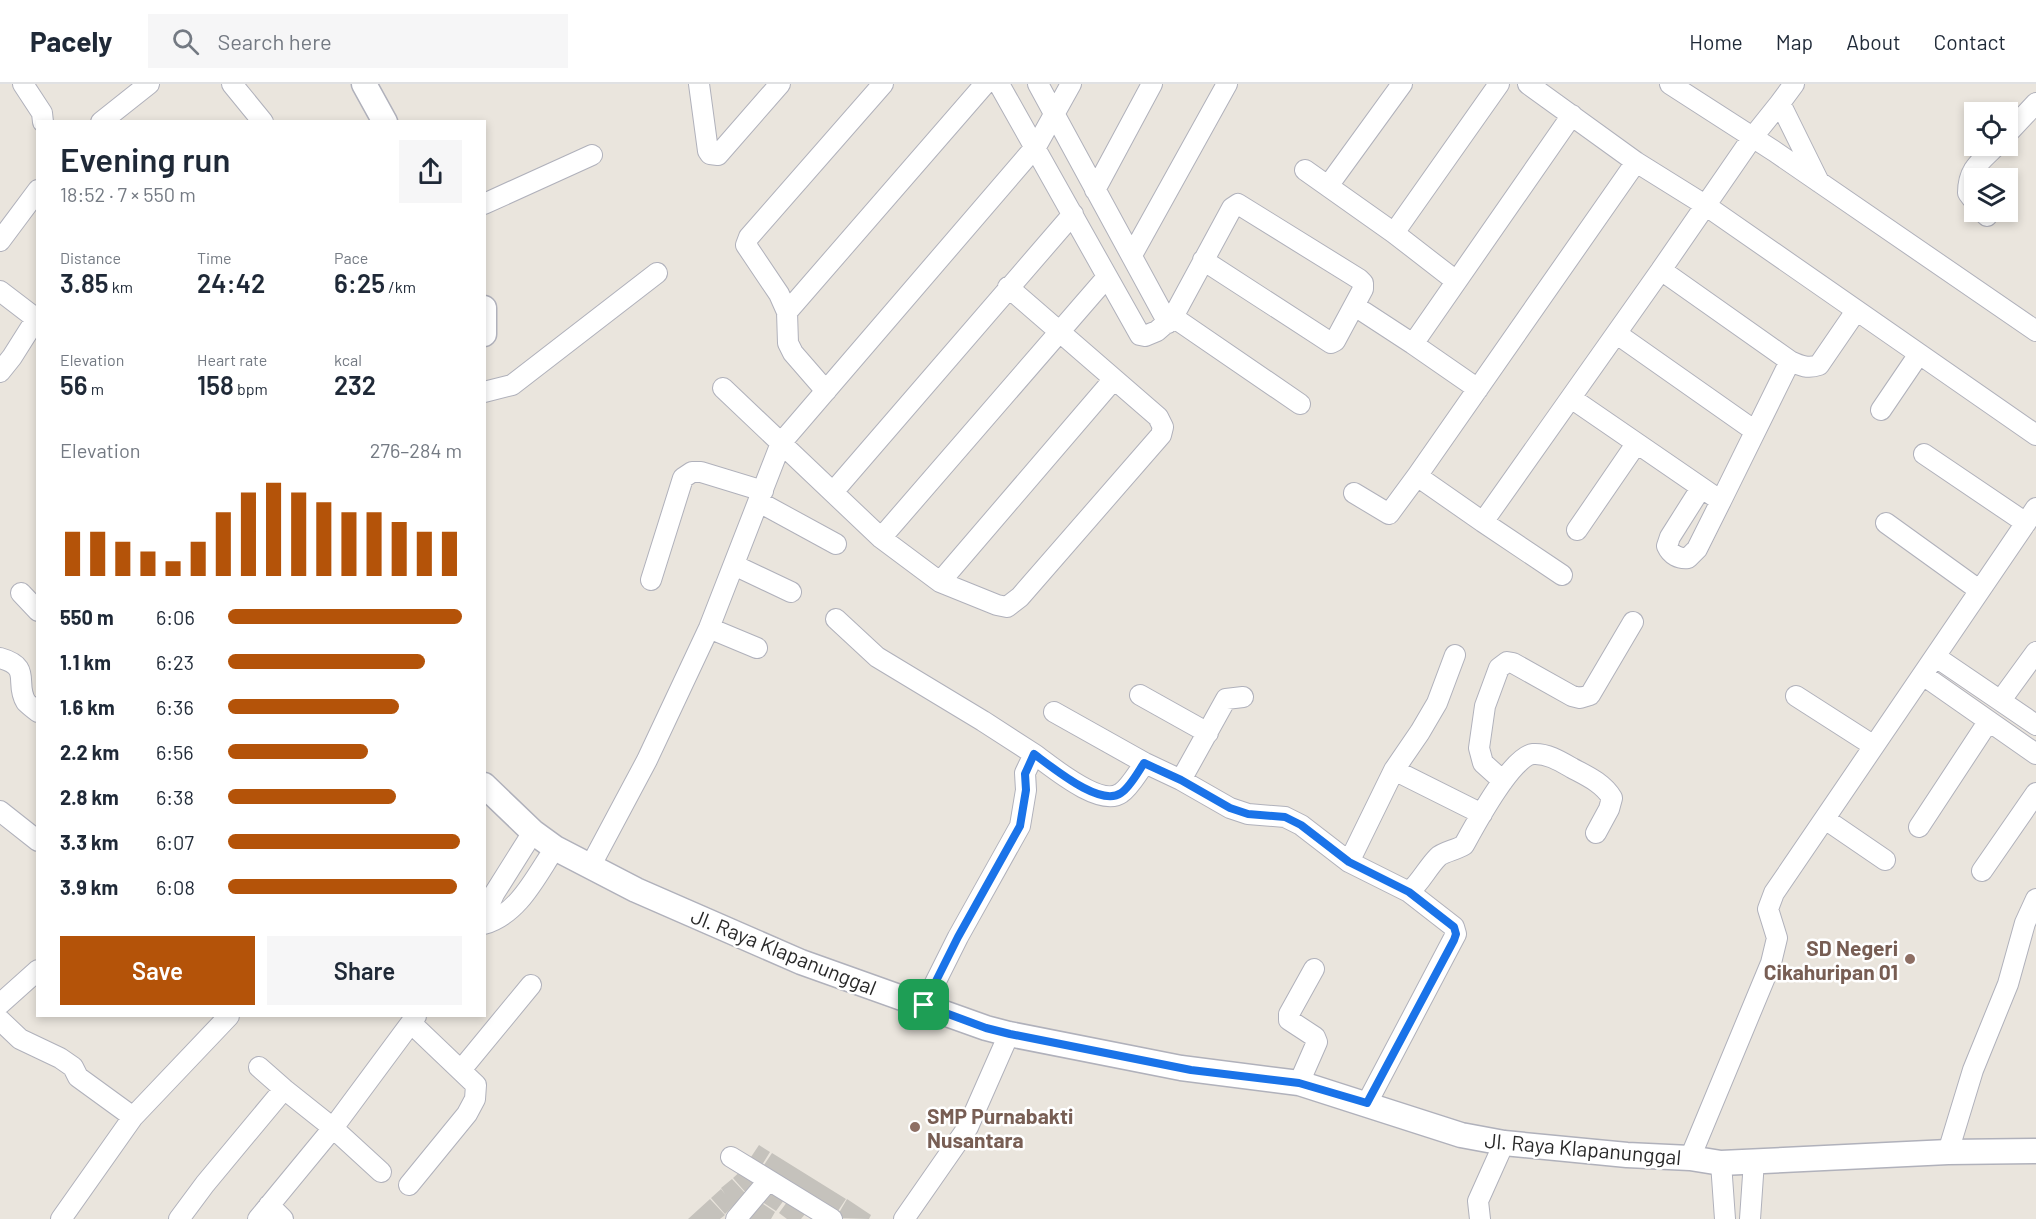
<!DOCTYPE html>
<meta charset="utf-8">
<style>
:root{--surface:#fff;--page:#f6f6f7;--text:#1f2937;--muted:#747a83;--line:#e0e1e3;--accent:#b45309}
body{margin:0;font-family:Barlow,sans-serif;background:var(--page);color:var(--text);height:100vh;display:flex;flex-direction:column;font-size:22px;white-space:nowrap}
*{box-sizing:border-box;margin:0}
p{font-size:20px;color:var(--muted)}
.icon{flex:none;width:33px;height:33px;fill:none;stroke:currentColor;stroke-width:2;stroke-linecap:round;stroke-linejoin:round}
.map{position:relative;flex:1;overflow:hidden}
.side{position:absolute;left:36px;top:36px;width:450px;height:897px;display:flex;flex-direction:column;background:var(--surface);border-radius:0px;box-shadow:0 3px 9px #0003}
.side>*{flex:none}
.buttons{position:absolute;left:1964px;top:18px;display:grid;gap:12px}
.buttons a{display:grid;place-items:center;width:54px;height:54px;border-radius:0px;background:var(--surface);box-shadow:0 3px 9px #0003;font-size:30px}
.pin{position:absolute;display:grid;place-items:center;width:51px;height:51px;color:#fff;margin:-26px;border-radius:12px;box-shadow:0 3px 9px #0006}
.round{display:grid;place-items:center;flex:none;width:63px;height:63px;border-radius:0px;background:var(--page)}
.overview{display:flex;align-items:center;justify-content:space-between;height:102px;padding:0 24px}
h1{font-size:33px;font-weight:600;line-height:45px}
.metrics{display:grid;grid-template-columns:repeat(3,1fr);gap:9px;height:102px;padding:6px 24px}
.metrics div{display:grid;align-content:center}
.metrics b{font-size:26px;font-weight:600}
.metrics small{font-size:16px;font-weight:400}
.metrics p{font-size:16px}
.chart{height:168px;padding:12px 24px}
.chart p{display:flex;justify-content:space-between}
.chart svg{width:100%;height:108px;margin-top:6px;stroke:var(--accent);stroke-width:6}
.primary-button{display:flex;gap:12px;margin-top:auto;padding:12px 24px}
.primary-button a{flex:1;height:69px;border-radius:0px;background:var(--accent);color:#fff;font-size:24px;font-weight:600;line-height:69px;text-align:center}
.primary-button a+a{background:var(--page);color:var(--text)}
ul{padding:0 24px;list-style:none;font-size:20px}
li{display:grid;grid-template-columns:96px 72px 1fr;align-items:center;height:45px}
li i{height:15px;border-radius:8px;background:var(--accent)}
header{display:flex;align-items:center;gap:36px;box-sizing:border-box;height:84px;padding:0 30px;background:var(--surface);border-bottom:2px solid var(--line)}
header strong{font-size:28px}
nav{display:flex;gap:33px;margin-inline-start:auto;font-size:21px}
.search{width:420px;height:54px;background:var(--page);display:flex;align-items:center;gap:15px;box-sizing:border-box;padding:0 21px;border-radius:0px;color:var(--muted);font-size:22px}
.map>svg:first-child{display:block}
</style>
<header>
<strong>Pacely</strong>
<div class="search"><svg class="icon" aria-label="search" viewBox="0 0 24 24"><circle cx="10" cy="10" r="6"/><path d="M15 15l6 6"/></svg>Search here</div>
<nav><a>Home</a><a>Map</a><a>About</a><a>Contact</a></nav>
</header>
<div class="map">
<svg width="2036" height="1135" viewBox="0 0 2036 1135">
<rect width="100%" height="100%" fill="#eae5dd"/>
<path fill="#c5c2bc" d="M759,1061L770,1068L759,1086L747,1079Z
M772,1069L846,1115L834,1133L760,1087Z
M743,1085L757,1100L747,1110L733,1094Z
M732,1095L746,1110L725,1130L711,1114L721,1105L725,1110L721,1104Z
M766,1104L784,1116L776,1127L758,1115Z
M710,1115L725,1131L720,1135H688Z
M847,1115L871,1131L869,1135L836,1134Z
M757,1116L775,1128L771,1135H745Z
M787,1118L805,1130L801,1135H787L779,1129Z"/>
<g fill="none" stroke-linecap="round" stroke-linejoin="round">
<g stroke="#b0b1bb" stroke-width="22">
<path id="minor" d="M23,0L42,29L43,38
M232,0L263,38
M699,0L708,67L710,70L718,71L780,0
M999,0L1140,251L1145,252L1157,247L1173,233L1232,124L1238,120L1359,195L1363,199V205L1335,257L1331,259L1203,176
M1038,0L1168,239
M1528,0L1636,78L1705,121L2036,351
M1670,0L1774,67L2036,247
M1780,19L1794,0
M101,38L149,0
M2007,50L2036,19
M1636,78L1417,392L1483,438L1661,186
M1305,86L1394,149L1456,197
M1819,98L1780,19L1752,54L1661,186L1790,277C1801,282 1808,285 1819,281L1856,227
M1328,102L1402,0
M1095,106L1152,0
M1974,117L1968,109C1968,85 1980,78 1996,62
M484,120L592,71
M1983,128L1987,132
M1394,149L1499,0
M0,157L38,106
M1132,171L1227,0
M0,207L38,236
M787,228L985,0
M1364,228L1413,260
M1173,233L1300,320
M1617,250L1755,347
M0,288L12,273L36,235
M723,304L881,454L940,498L997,521L1007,523L1020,513L1161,351L1163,343L1158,333L1008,203
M1478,305L1413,260L1572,31
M826,307L793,269L788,259L787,228L779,210L746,161L749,153L883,0
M484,308L512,301L657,189
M1571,314L1721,417L1790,277
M1881,326L1919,270
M1924,370L2026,439
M1701,404L1670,453L1667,462C1671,471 1679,475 1688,474L1697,465L1721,417
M833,408L1073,130
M1354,409L1389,430L1417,392
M759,418L836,460
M1483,438L1562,491
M1886,439L1979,506
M1577,446L1636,360
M881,454L1107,193
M734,481L791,508
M651,496L683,394L692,388H701L763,407
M940,498L1114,295
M21,509L38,527
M836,535L877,573L983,637L1034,670
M709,544L757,564
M1936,573L2036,641
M0,574C33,583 14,599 26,618C29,621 34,625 38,628
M1923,591L2036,670
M1140,611L1208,649
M1796,612L1874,662
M2001,616L2036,568
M1054,628L1145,679L1181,696L1230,724L1248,730L1285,733L1301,741L1349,778L1409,808C1421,798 1427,784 1438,773C1443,768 1456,766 1464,761C1475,741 1512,672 1533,670C1547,669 1560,677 1572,684C1587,692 1603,699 1612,714L1609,725L1596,749
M1394,686L1482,730
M1181,696L1226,615L1243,613
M1503,697L1483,679L1479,664L1485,622L1499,584L1507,578L1513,579L1572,612L1580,614L1590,611L1633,538
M0,727L38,757
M1825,735L1885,776
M1919,743L1988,638
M1349,778L1394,686L1420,648L1437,619L1455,571
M591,781L647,676L709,544L781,359L1037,61L1071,0
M1982,787L2036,709
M484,832L494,810L533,748
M484,840C519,830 536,792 555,764
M0,920L38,886
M924,921L958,853L1020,742L1026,706L1025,689L1034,670C1051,682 1100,724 1121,709C1130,703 1138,688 1145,679
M0,936L20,955L60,974L73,983L78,993L133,1033
M259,983L284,1005L333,1044L381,1088
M461,986L531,901
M1299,999L1317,958L1315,953L1289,936V930L1314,885
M1367,1019L1456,850L1454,843L1409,808
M1948,1068L1973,986L2008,900L2025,839L2036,815
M731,1073L832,1135
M1690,1074L1771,879L1777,854L1768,825L1774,809L2036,424
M1721,1079L1725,1135
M409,1101L467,1030L475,1015L476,1001L411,939
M269,1121L283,1135
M61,1135L133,1033L229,932
M179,1135L205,1100L284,1005
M258,1135L333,1044L416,932
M736,1135L768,1097
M904,1135L968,1043L1009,950
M1480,1135L1478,1117L1504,1059
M1750,1135L1754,1077"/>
</g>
<g stroke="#b0b1bb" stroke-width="27">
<path id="tertiary" d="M364,0L385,38
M484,224V250
M484,701L533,748L555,764L636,806L801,878L986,944L1009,950L1181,984L1299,999L1461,1051L1504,1059L1627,1071L1690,1074L1721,1079L1948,1068L2036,1067"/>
</g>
<use href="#minor" stroke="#fff" stroke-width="20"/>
<use href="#tertiary" stroke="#fff" stroke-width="24"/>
</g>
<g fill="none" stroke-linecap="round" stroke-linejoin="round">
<g stroke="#fff" stroke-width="12">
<path id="route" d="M1034,670C1051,682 1100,724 1121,709C1130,703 1138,688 1144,679L1181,696L1230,724L1248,730L1285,733L1301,741L1349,778L1409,808L1454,843L1456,850L1454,856L1367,1019L1299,999L1191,986L1010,950L986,944L924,921L958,853L1020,742L1026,706L1025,690Z"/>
</g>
<use href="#route" stroke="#1a73e8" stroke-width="8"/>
</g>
<g fill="#8d6e63" stroke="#fff" stroke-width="2">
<circle cx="1910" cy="875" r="6"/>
<circle cx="915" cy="1043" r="6"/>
</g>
<g text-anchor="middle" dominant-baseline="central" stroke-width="5" stroke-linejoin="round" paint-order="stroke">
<g font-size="21" font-weight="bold" fill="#785e54" stroke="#fff" text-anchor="end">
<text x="1898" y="863">SD Negeri<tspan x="1898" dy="24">Cikahuripan 01</tspan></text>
<text x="927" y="1031" text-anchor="start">SMP Purnabakti<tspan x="927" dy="24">Nusantara</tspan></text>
</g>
<g font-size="21" fill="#292929" stroke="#fff">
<text transform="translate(784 867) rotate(22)">Jl. Raya Klapanunggal</text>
<text transform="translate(1583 1064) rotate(5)">Jl. Raya Klapanunggal</text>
</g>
</g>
</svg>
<div class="buttons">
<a><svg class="icon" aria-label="locate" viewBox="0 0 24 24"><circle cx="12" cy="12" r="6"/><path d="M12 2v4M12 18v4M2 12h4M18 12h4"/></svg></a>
<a><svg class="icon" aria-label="layers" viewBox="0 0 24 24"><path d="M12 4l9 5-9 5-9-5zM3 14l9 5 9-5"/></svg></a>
</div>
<div class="pin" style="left:924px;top:921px;background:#1e9e55"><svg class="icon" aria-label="arrive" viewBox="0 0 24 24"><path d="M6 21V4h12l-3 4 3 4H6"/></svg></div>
<section class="side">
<div class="overview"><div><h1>Evening run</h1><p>18:52 · 7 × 550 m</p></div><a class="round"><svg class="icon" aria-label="share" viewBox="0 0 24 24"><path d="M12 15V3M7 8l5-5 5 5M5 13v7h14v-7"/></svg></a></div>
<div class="metrics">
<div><p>Distance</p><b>3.85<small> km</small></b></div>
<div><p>Time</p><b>24:42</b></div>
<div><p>Pace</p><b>6:25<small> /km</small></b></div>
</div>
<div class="metrics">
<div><p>Elevation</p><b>56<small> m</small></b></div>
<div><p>Heart rate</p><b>158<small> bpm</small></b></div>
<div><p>kcal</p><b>232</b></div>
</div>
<div class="chart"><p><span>Elevation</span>276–284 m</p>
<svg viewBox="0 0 160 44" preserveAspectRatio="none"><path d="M5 44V26M15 44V26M25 44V30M35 44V34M45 44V38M55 44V30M65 44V18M75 44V10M85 44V6M95 44V10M105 44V14M115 44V18M125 44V18M135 44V22M145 44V26M155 44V26"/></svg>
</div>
<ul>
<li><b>550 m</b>6:06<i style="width:100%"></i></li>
<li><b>1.1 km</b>6:23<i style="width:84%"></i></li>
<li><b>1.6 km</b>6:36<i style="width:73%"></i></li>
<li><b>2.2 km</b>6:56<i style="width:60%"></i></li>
<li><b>2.8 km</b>6:38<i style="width:72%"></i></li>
<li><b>3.3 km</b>6:07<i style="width:99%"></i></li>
<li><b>3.9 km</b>6:08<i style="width:98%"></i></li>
</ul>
<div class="primary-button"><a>Save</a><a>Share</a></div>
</section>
</div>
